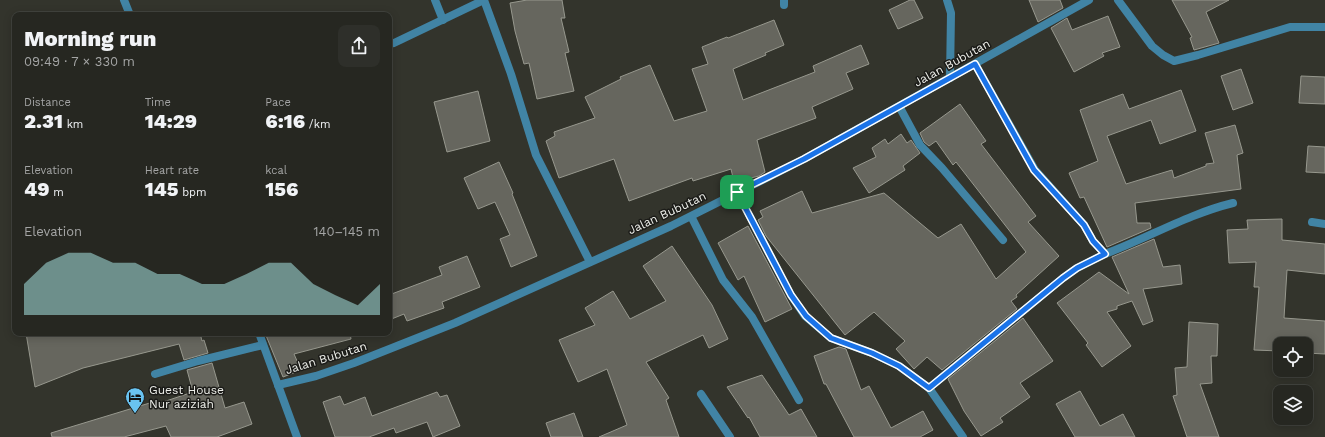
<!DOCTYPE html>
<meta charset="utf-8">
<style>
:root{--surface:#262721;--page:#2e2f2a;--text:#f1f3f6;--muted:#a4a5a5;--line:#42443f;--accent:#8bbbb9}
body{margin:0;font-family:"Work Sans",sans-serif;background:var(--page);color:var(--text);height:100vh;display:flex;flex-direction:column;font-size:15px;white-space:nowrap}
*{box-sizing:border-box;margin:0}
p{font-size:13px;color:var(--muted)}
.icon{flex:none;width:22px;height:22px;fill:none;stroke:currentColor;stroke-width:2;stroke-linecap:round;stroke-linejoin:round}
.map{position:relative;flex:1;overflow:hidden}
.side{position:absolute;left:12px;top:12px;width:380px;height:324px;display:flex;flex-direction:column;background:var(--surface);border-radius:8px;box-shadow:0 2px 10px #0003,0 0 0 1px var(--line)}
.side>*{flex:none}
.fabs{position:absolute;left:1273px;top:337px;display:grid;gap:8px}
.fabs a{display:grid;place-items:center;width:40px;height:40px;border-radius:8px;background:var(--surface);box-shadow:0 2px 10px #0003,0 0 0 1px var(--line);font-size:20px}
.pin{position:absolute;display:grid;place-items:center;width:34px;height:34px;color:#fff;margin:-17px;border-radius:8px;box-shadow:0 2px 6px #0006}
.round{display:grid;place-items:center;flex:none;width:42px;height:42px;border-radius:8px;background:var(--page)}
.summary{display:flex;align-items:center;justify-content:space-between;height:68px;padding:0 12px}
h1{font-size:22px;font-weight:800;line-height:30px}
.stats{display:grid;grid-template-columns:repeat(3,1fr);gap:6px;height:68px;padding:4px 12px}
.stats div{display:grid;align-content:center}
.stats b{font-size:20px;font-weight:800}
.stats small{font-size:11px;font-weight:400}
.stats p{font-size:11px}
.chart{height:112px;padding:8px 12px}
.chart p{display:flex;justify-content:space-between}
.chart svg{width:100%;height:72px;margin-top:4px;fill:var(--accent);opacity:.7}
.map>svg:first-child{display:block}
</style>
<div class="map">
<svg width="1325" height="437" viewBox="0 0 1325 437">
<rect width="100%" height="100%" fill="#33342c"/>
<path fill="#66665e" stroke="#97988e" d="M527,0H562L565,18H561L569,52L565,53L574,91L537,99L529,63L524,64L515,31L510,3Z
M910,0H914L923,18L898,29L889,10Z
M1029,0H1060L1063,8L1038,22Z
M1172,0H1229L1206,12L1219,43L1194,50L1190,38L1192,37Z
M1108,16L1120,47L1102,53L1104,56L1074,72L1051,28L1067,18L1072,30Z
M774,20L784,45L765,53L766,55L733,69L743,100L815,72L813,66L861,45L869,64L846,73L853,89L812,107L816,118L757,140L765,172L759,176L734,182L731,169L693,181L692,178L629,201L614,159L559,178L546,141L555,136L554,132L595,118L585,97L621,79L620,77L650,65L674,121L707,111L692,69L708,64L702,47L727,37L728,38Z
M1241,69L1253,103L1233,110L1221,76Z
M1301,76L1325,77V104L1299,103Z
M1181,90L1196,131L1160,144L1151,120L1107,136L1126,184L1172,170L1174,178L1206,166V164L1214,163L1205,133L1235,125L1243,153L1237,155L1241,189L1135,203L1137,223H1150L1151,228L1107,247L1084,197L1080,198L1069,173L1098,161L1080,110L1123,94L1129,109Z
M478,91L490,141L447,152L434,102Z
M960,104L986,141L981,144L1036,216L1028,222L1059,256L1016,295L1017,297L1011,301L1017,309L942,370L927,357L914,369L896,349L905,341L874,312L845,335L766,236L758,220L763,217L760,211L802,191L812,213L884,193L938,238L961,224L996,279L1026,252L956,162L953,165L936,141L929,146L924,142L920,133Z
M901,134L907,143L911,140L920,153L903,166L905,170L869,193L853,168L876,157L872,148L885,139L888,144Z
M1308,146L1325,147V173L1306,172Z
M499,162L513,193L512,194L537,256L511,267L500,239L510,235L495,202L478,209L464,178Z
M1282,219V240L1325,244V274L1287,270L1284,318L1325,321V354L1306,353V344H1280V351L1254,350L1259,287H1254L1256,262L1229,263L1227,230L1248,229L1247,220Z
M748,226L792,309L765,322L744,276L738,280L718,243Z
M1154,239L1163,267L1180,265L1182,284L1143,289L1153,321L1143,325L1132,301L1117,306V309L1107,312L1131,346L1102,367L1086,345L1088,343L1057,303L1099,272L1129,294L1112,257Z
M672,246L712,305L728,339L709,348L703,335L646,362L669,398L666,400L679,437H599L627,425L607,369L578,382L559,340L595,325L585,308L613,291L630,319L666,301L643,266Z
M467,256L480,287L442,302L444,308L407,321L404,314L389,320V295L442,275L439,267Z
M1023,318L1053,361L1020,383L1030,397L1000,418L1003,422L981,436L964,411L948,379Z
M1189,322L1218,324L1217,356H1211L1212,383L1200,384L1219,437H1187L1173,396L1177,395L1175,368L1187,367Z
M26,333H200L202,341L204,340L208,353L184,360L179,344L83,368L35,387Z
M265,333H350L351,339L294,354L301,370L283,377Z
M839,347L846,349L861,390L869,386L891,428L923,411L933,430L920,437H854L826,384H824L814,356Z
M212,363L225,408L244,402L252,424L217,437H171L166,426L124,437H52L51,433L153,402L154,405L193,392L187,370Z
M762,375L789,415L801,409L817,437H760L749,417L748,418L727,387Z
M1080,391L1100,426L1123,414L1135,437H1075L1056,404Z
M437,392L440,397L447,395L460,426L433,437L427,422L396,433L394,428L369,437H335L323,402L340,396L344,405L365,397L372,416Z
M574,413L583,437H551L546,423Z"/>
<g fill="none" stroke-linecap="round" stroke-linejoin="round">
<path stroke="#4184a5" stroke-width="8" d="M435,0L443,20
M947,0L951,13L950,78
M1118,0L1152,46L1163,55L1174,61L1198,55L1290,27H1325
M784,5V0
M394,43L484,0L511,74L536,155L590,262
M899,106L920,145L942,168L1003,240
M737,192L791,295L805,316L831,338L872,353L899,366L929,388L963,437
M691,216L723,280L752,317L799,400
M1312,222L1325,224
M1105,254C1148,238 1188,214 1233,203
M155,374L198,361L263,345
M278,385L316,376L354,363L455,323L671,226L804,159L1089,0
M929,388L1063,278L1077,268L1105,254L1093,241L1084,225L1035,170L975,64
M701,394L730,437"/>
<path stroke="#4184a5" stroke-width="8" d="M124,0L130,15
M259,333L297,437"/>
</g>
<g fill="none" stroke-linecap="round" stroke-linejoin="round">
<g stroke="#fff" stroke-width="8">
<path id="route" d="M975,64L1034,170L1084,225L1093,241L1105,254L1077,268L1063,278L929,388L899,366L872,353L831,338L806,316L791,295L737,192L804,159Z"/>
</g>
<use href="#route" stroke="#1a73e8" stroke-width="5"/>
</g>
<defs>
<g id="hotel-pin" transform="scale(1)"><path d="M0 17L-7.5 6A9.5 9.5 0 1 1 7.5 6Z" fill="#69c3f1" stroke="#1b1b18"/><path d="M-6-4.5h1.5V1H6V5H4.5V3h-9V5H-6ZM-4 0a1.8 1.8 0 1 1 3.6 0ZM.5 0V-2.5h3Q6-2.5 6 0Z" fill="#111"/></g>
</defs>
<g fill-rule="evenodd">
<use href="#hotel-pin" x="135" y="397"/>
</g>
<g text-anchor="middle" dominant-baseline="central" stroke-width="3" stroke-linejoin="round" paint-order="stroke">
<g font-size="12" fill="#edeee9" stroke="#1b1b18">
<text transform="translate(952 63) rotate(-29)">Jalan Bubutan</text>
<text transform="translate(667 213) rotate(-25)">Jalan Bubutan</text>
<text transform="translate(326 358) rotate(-17)">Jalan Bubutan</text>
</g>
<g font-size="12" fill="#edeee9" stroke="#1b1b18" text-anchor="start">
<text x="149" y="390">Guest House<tspan x="149" dy="14">Nur aziziah</tspan></text>
</g>
</g>
</svg>
<div class="fabs">
<a><svg class="icon" aria-label="locate" viewBox="0 0 24 24"><circle cx="12" cy="12" r="6"/><path d="M12 2v4M12 18v4M2 12h4M18 12h4"/></svg></a>
<a><svg class="icon" aria-label="layers" viewBox="0 0 24 24"><path d="M12 4l9 5-9 5-9-5zM3 14l9 5 9-5"/></svg></a>
</div>
<div class="pin" style="left:737px;top:192px;background:#1e9e55"><svg class="icon" aria-label="arrive" viewBox="0 0 24 24"><path d="M6 21V4h12l-3 4 3 4H6"/></svg></div>
<section class="side">
<div class="summary"><div><h1>Morning run</h1><p>09:49 · 7 × 330 m</p></div><a class="round"><svg class="icon" aria-label="share" viewBox="0 0 24 24"><path d="M12 15V3M7 8l5-5 5 5M5 13v7h14v-7"/></svg></a></div>
<div class="stats">
<div><p>Distance</p><b>2.31<small> km</small></b></div>
<div><p>Time</p><b>14:29</b></div>
<div><p>Pace</p><b>6:16<small> /km</small></b></div>
</div>
<div class="stats">
<div><p>Elevation</p><b>49<small> m</small></b></div>
<div><p>Heart rate</p><b>145<small> bpm</small></b></div>
<div><p>kcal</p><b>156</b></div>
</div>
<div class="chart"><p><span>Elevation</span>140–145 m</p>
<svg viewBox="0 0 160 44" preserveAspectRatio="none"><path d="M0 44V25L10 12L20 6L30 6L40 12L50 12L60 19L70 19L80 25L90 25L100 19L110 12L120 12L130 25L140 32L150 38L160 25V44z"/></svg>
</div>
</section>
</div>
